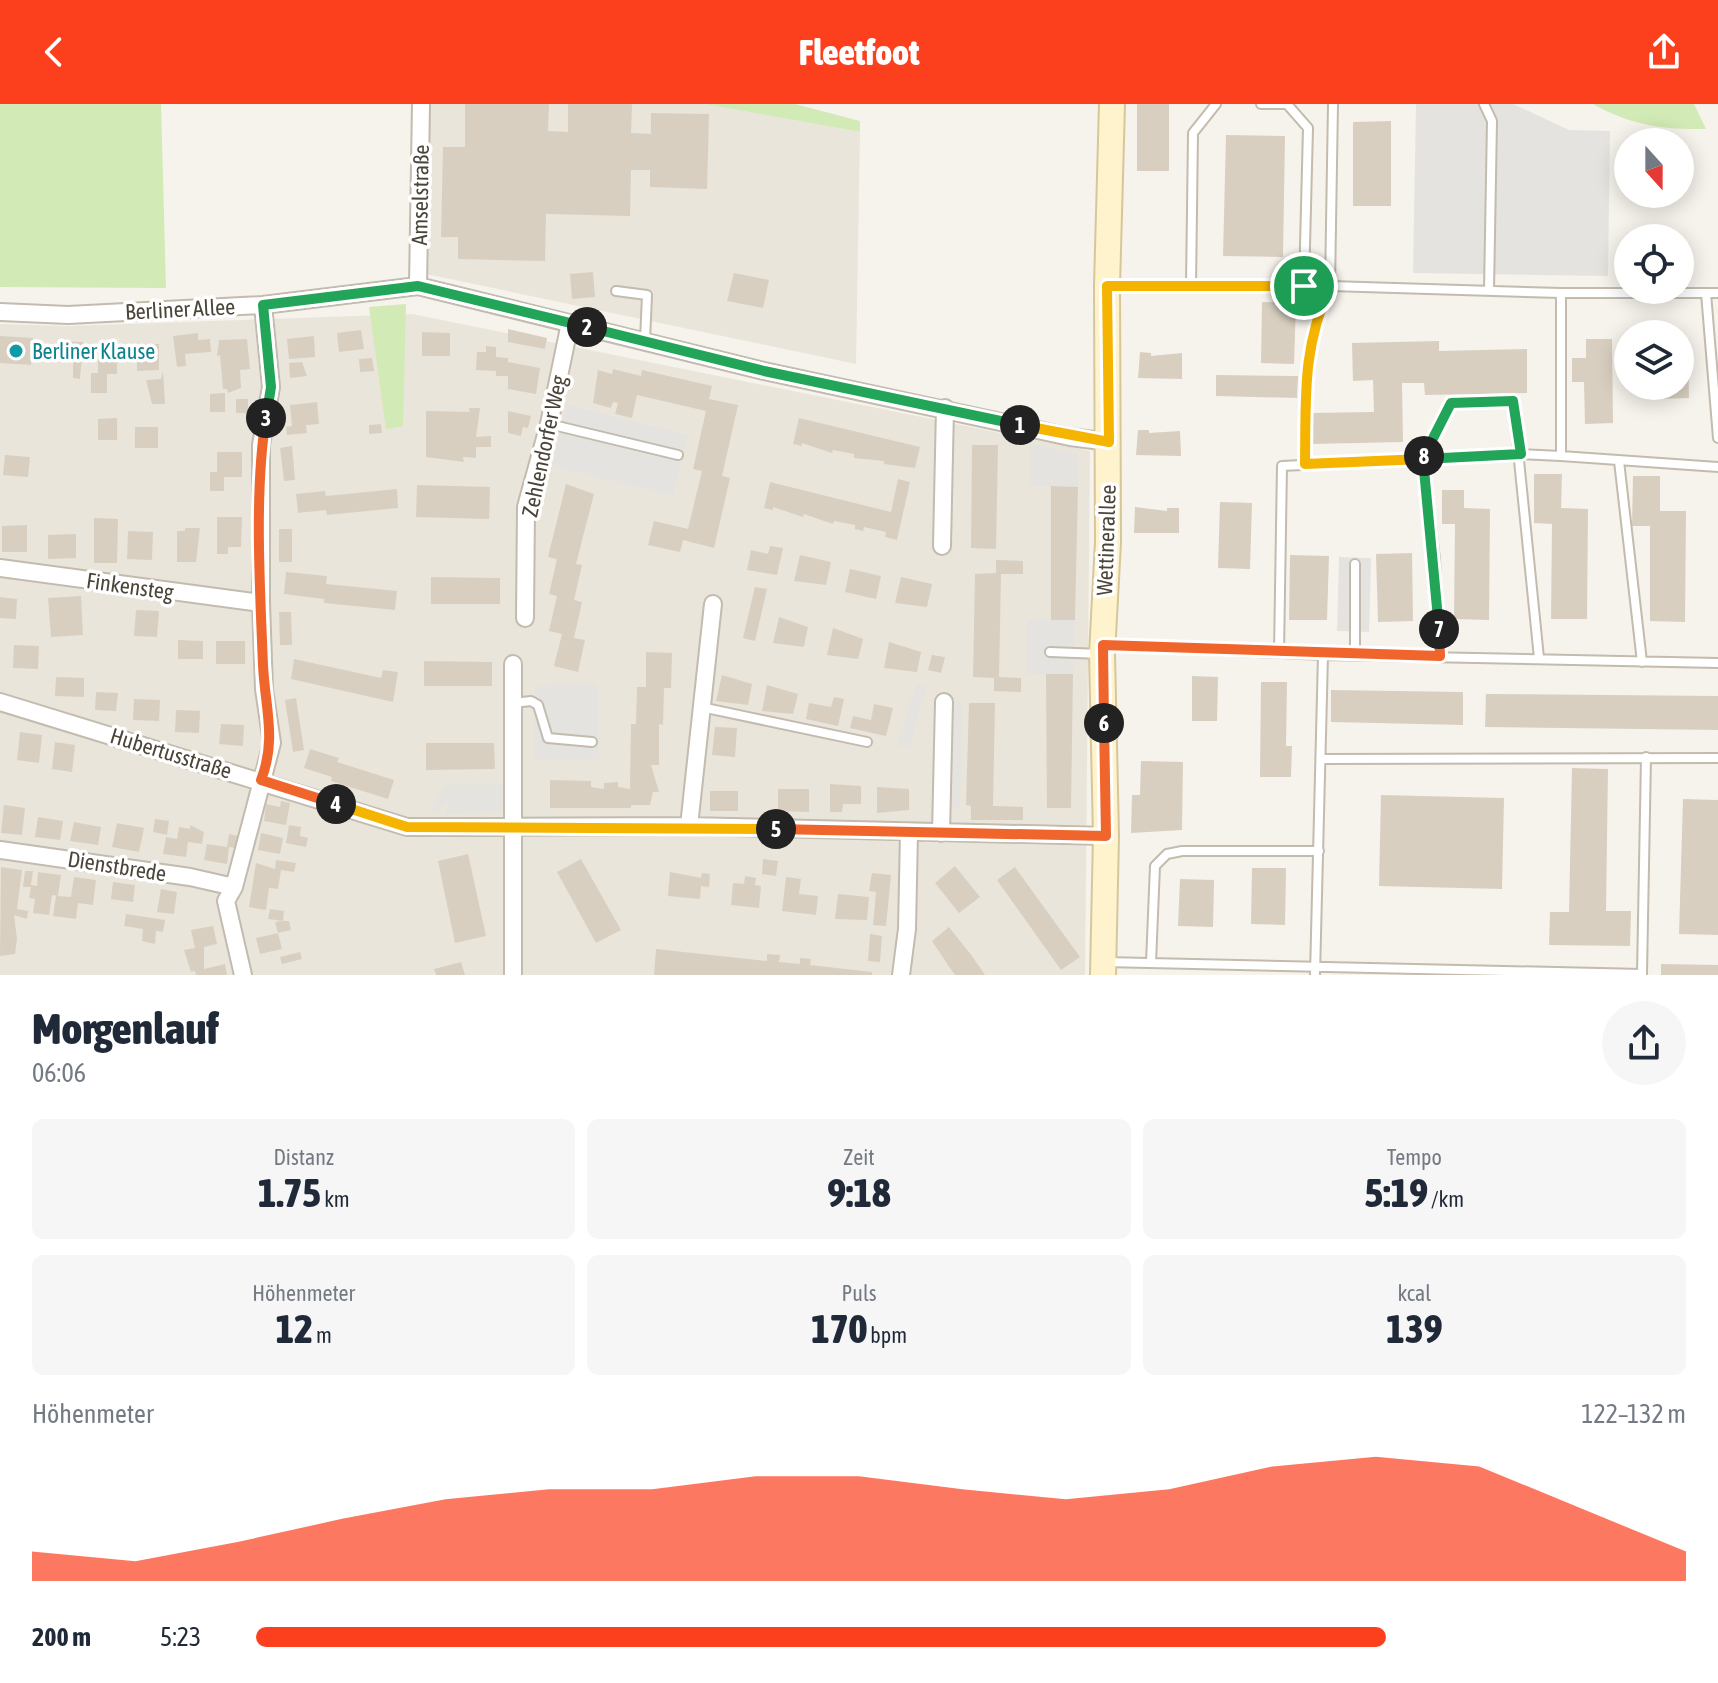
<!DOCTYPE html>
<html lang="de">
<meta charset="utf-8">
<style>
:root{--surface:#fff;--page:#f6f6f7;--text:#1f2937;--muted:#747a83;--accent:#fc3f1d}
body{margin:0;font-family:"Asap Condensed",sans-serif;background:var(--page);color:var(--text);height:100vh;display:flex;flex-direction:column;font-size:30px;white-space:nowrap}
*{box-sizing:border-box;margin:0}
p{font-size:26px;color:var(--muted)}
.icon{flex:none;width:44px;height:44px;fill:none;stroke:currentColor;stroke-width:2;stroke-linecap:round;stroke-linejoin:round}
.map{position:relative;height:871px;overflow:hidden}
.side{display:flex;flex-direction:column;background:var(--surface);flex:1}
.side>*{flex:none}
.needle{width:52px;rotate:159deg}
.tools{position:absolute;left:1614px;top:24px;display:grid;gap:16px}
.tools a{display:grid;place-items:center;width:80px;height:80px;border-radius:50%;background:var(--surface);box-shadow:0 4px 20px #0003;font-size:40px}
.pin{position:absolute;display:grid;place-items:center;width:68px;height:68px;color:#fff;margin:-34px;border:4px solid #fff;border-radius:50%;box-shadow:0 2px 8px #0007}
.km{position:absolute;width:40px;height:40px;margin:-20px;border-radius:50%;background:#222;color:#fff;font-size:22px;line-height:40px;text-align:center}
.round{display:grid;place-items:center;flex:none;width:84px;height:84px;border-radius:42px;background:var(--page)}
.summary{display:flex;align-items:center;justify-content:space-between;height:136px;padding:0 32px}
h1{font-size:44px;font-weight:800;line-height:60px}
.metrics{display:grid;grid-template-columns:repeat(3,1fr);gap:12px;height:136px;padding:8px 32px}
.metrics div{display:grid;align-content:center;border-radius:12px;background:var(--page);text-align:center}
.metrics b{font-size:40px;font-weight:800}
.metrics small{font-size:22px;font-weight:400}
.metrics p{font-size:22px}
.chart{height:224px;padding:16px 32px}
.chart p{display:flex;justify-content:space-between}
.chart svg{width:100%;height:144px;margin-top:8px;fill:var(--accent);opacity:.7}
ul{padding:0 32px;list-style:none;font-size:26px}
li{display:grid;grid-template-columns:128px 96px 1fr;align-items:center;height:60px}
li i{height:20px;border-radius:10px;background:var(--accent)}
header{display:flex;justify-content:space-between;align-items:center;height:104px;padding:0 32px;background:var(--accent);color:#fff;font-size:36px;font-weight:800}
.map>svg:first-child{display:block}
</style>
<header><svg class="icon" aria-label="back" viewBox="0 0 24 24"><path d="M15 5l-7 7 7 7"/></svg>Fleetfoot<svg class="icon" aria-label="share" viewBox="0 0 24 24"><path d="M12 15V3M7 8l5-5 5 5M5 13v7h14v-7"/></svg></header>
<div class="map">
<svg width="1718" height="871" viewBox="0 0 1718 871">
<rect width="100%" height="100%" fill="#f6f3ec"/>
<path fill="#eae5da" d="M429,0H705L860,28L856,260L426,170Z
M412,210L1090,347L1085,871H0V220L67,222Z"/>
<path fill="#d2eab5" d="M0,0H161L166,184L0,183Z
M705,0H795L860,17V28Z
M1593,0H1694L1706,25C1664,26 1630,21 1593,0Z
M406,200L403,322L386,325L369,203Z"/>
<path fill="#e5e3e0" d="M1416,0H1513L1569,26L1610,27L1608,172L1413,169Z
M567,301L688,331L673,392L552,362Z
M1030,339L1078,351V383L1029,382Z
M1339,453L1371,454L1369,528L1337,527Z
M1027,516H1075L1074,570H1027Z
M598,580L599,655L535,656V581Z
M916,580L927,583L909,644L897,641Z
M951,597L962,598L960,705L948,704Z
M446,681H505V704L502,708L445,710L449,699L444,700L437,711L430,706Z"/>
<path fill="#d8cfc1" d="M465,0H549L548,27L568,28V0H632L631,29L651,30V9L709,10L707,85L650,83V66H631L630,112L546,110L545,157L458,155V133H441L443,43H465Z
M1137,0H1169V67H1137Z
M1391,17V102H1353V18Z
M1226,31L1285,32L1283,153L1223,152Z
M593,168L595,193L572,195L570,170Z
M734,169L769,176L763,204L727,197Z
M1262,198L1296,199L1294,260L1261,259Z
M508,225L547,234L545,245L508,238Z
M361,226L364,245L339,248L337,229Z
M422,228L450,229V252H422Z
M198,229V236L210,235L211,248L185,250L186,262L177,263L173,232Z
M0,232L33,234L31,261L0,259Z
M314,232L315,253L289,255L287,235Z
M247,235L250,265L240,266L241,284L228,289L227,285H223L220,251L217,252L219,236Z
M1586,235H1612L1613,319L1585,320L1584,278H1572V254H1586Z
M1680,235H1688L1689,294L1652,295L1651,282H1680Z
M61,237L83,238L80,275L73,274V258L60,257Z
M1439,237V247L1527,245V289L1425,291L1424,279H1402L1403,338L1310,340V309L1374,308L1373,276L1353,277L1352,239Z
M137,240H159V266L137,267Z
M486,242L496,243V253L508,254V258L540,264L536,290L508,285V272H496V267L476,266L477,248H486Z
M98,248L117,249V270H107V289H91V269H98Z
M1140,248L1151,249V252L1182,249V275L1138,274Z
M372,254L374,267L360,268L359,255Z
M302,258L307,272L290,274L289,259Z
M613,265L641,272L642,266L712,282L709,295L738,301L722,372L730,374L714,444L683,436L680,448L648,441L654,417L688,425L702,367L693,365L706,307L637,291L632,314L615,310L618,299L613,298L611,304L593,299L598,266L612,270Z
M163,267L165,300H152L146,276L161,275Z
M1216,271L1298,272L1297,294L1216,292Z
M225,289V308H210V290Z
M236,295H248V309H236Z
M317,298L319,320L306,321L307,329L287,331L286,323L292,322L290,301Z
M469,304H480L476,333L491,332V343H476V354L463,353L464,358L426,353V307L470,308Z
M508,307L531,312L528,324L523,323L521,332L508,329Z
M117,314V336H98V315Z
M799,314L920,343L915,364L884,360V357L854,354V350L833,346L832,349L802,339V342L793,340Z
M381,320L382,329L369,330V321Z
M135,323H158V344H135Z
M1138,326H1149V329L1180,327L1181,352L1136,351Z
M972,341H998L996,445L971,444Z
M292,342L295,376L284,377L280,344Z
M217,348H242V373H224V387H210V368H217Z
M5,351L30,353L28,373L3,371Z
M1534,370H1562L1561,404L1588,405L1587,515H1551L1552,420L1534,419Z
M1633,372H1660V407H1686L1685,518L1650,517V422H1632Z
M898,375L910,378L897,436L885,433L886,428L864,423L863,427L855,425V421L834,417L833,420L804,410L803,413L773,403V406L764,404L770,378L891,408Z
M566,380L594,390L576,460L582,461L574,496L582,498L574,534L585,536L578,568L554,562L562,530L549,527L557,492L549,490L557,455L548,453Z
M417,381L490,383L489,415L416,413Z
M1051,382L1078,383L1075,516H1051Z
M397,385L398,404L327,411L326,406L298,409L296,390L325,387L326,392Z
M1442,386H1464V404L1490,405L1489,516L1454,515L1455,420H1442Z
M1220,398L1252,399L1250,465L1218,464Z
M1135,403L1167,407V404H1179V429H1134Z
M217,413H242L241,443H228V450H217Z
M94,414L118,415L117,459H94Z
M27,421V448H2V422Z
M185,424H200L196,458H177V427H185Z
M279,425H292V458H279Z
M128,427L153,428L152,456L127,455Z
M76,430V454L48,455V431Z
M770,442L783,444L777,471L747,466L751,446L768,450Z
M1412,449L1413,517L1378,518L1376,450Z
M800,451L831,458L826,481L794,477Z
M1290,451L1329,452L1327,516H1289Z
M996,456L1023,457V470H1001L999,573L1021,574V588L994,587V574L973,573L975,470L996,469Z
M850,465L881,472L876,495L845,488Z
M286,468L327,472L326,480L397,487L395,506L324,499V495L284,490Z
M431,473L500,474V500H431Z
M901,473L932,480L927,503L895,499Z
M755,483L767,485L755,537L743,534Z
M81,492L83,531L51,533L48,494Z
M0,493L17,495L16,515L0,514Z
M136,506L159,507L157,533L134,532Z
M279,508H291L292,541H280Z
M779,513L808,523L804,543L773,539Z
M833,524L863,535L858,555L827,551Z
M178,536L203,537V555H178Z
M216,537H245V560H216Z
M889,538L921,548L917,568L884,564Z
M14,541L39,542L38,565L13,564Z
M646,548L672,549L671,584H664L663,621L659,620V661H651L659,688H653L650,701H631V704H550V676L591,677V683L604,685V679L618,678V683L630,685L631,620H636L637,583H646Z
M932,551L945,553L941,569L928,566Z
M294,555L381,574L383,566L398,568L393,598L291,575Z
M424,557L492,558V582H424Z
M1046,570H1073L1071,704H1047Z
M722,571L752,580L748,601L716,597Z
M1192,572L1218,573L1217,617H1192Z
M56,573L84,574V593L55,592Z
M1261,578H1287L1286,642H1292L1291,673H1260Z
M767,581L798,590L793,610L762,607Z
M1331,586L1463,588V621L1331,618Z
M96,588L118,589L116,607L95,606Z
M1486,590L1718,592V626L1485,623Z
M834,593L844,595L838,622L806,615L809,599L831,603Z
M296,594L304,646L293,648L285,596Z
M134,595L160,596L159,617L133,616Z
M969,599H995L993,702L1023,703V716H971V702L966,701Z
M874,600L893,604L886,632L850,624L853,612L871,616Z
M176,606L200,607L199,629L175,628Z
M221,620L244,621L243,642L219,640Z
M715,623L737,624L735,653L712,651Z
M20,628L42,631L39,659L17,656Z
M55,638L75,641L72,668L52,665Z
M426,639H494L495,665L426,666Z
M310,645L339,654L337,658L394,676L388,695L331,677L332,673L304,664Z
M1141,657L1183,658L1182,726L1131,729L1132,691H1140Z
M1572,664L1608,665L1606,807H1631L1630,842L1549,841L1550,808H1569Z
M830,680L861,682V700H843L842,708H830Z
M877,683L909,685V706L877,709Z
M778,685H809V708L778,707Z
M710,687H738V707H710Z
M1381,691L1504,694L1502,785L1379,782Z
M1683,695L1718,696V831L1679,830Z
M281,697L290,699L286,721L264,717L266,700L280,703Z
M4,701L25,704L22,731L1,729Z
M38,713L63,717L60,736L35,733Z
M155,715L169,717L167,731L153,728Z
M74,718L101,723L98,741L70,737Z
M117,719L144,724L139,748L112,743Z
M190,721L204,728L202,740L188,738L186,753L163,750L166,733L177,735L179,723L190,725Z
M289,721L301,723L300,732L308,734L306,743L286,739Z
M261,729L283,734L280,750L258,746Z
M229,730L238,732L235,744L229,743L227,760L204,756L207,740L227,743Z
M468,750L486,832L455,839L438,757Z
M581,755L621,826L596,839L557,768Z
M763,755L778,757L776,772L762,770Z
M276,756L296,759L294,768L281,766L278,785L269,784L266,806L249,803L256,759L275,765Z
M955,762L980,793L959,809L935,779Z
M1,763L22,766L17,805L28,807L27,815L14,811L17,835L15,850L0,852Z
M1015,763L1080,853L1061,866L997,776Z
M1252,764H1286L1285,821L1251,820Z
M25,767H33L31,781L37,782L38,768L61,771L58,792L52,791L49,811L33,809L35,795L29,794L31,783H23Z
M670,768L701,774L702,769L710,770L709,783L701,782L700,795L668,792Z
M872,769L891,771L886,822L873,821L876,788L869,787Z
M745,772L756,774L755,781L761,782L759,804L731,801L733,779L744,780Z
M74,773L96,776L93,801L78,799L76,815L53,812L56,792L71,793Z
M786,773L801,775L799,790L818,792L816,811L782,807Z
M1180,775L1214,776L1213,823L1178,822Z
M113,778L135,781L133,798L111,795Z
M161,785L177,788L174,810L157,808Z
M838,790L869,793L867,816L835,815Z
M270,805L284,807L283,817H289L291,826L278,829L282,845L260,850L256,834L278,829L275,818L283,817L268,815Z
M126,810L165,816L163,828L156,827L155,840L142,837L143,825L124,822Z
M213,822L217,840L204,843V865L225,860L227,871H196L195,867L191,868L184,846L195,844L191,826Z
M949,823L972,852L985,871H955L952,867L932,837Z
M870,830L882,832L880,858L868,857Z
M656,845L767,857V850L780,851L779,858L800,860V854L811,855L810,861L872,868V871H654Z
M300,848L302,855L282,860L280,853Z
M461,858L465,871H436L434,865Z
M1661,860L1718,861V871H1661Z"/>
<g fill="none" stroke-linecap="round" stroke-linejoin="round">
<g stroke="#c2bbae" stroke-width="12">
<path id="lane" d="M1261,0H1287L1308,24L1304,182
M1484,0L1492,17L1489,187
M1110,182H1330L1333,0
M1191,182L1193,29L1216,0
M616,187L647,191L645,237
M1561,189H1718
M1706,189L1718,334
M549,320L678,351
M1561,352L1718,363
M1619,357L1642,558
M1103,541L1323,551L1718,559
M1050,548L1101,550
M1279,549L1282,362L1521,350L1561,352V189L1330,182C1302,245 1306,294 1305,360
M1355,550V460
M1440,552L1435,455L1423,355L1451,299L1513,297L1539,554
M513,599L531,597L538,601L548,634L592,638
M701,603L867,638
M1322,655L1718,654
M1104,858L1642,870L1646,653
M1151,859L1155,762L1167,750L1182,747H1319
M1315,871L1323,551"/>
</g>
<g stroke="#c2bbae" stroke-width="20">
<path id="street" d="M418,182L421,0
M0,208L68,211L263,201L418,182L764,267L1070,333L1109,338
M942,442L945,304
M0,464L261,499
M525,514L526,403L549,320L570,219
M513,560V871
M0,598L407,723L689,722L1106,732
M689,722L713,500
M941,729L944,598
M0,746L190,773L234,783
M243,871L226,797L234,783L272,639L264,585L261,499V341L271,283L263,201
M901,871L907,825L909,729"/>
</g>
<g stroke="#d6c79b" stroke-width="28">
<path id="secondary" d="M1103,871L1106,732L1102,550L1108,438L1107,182L1112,0"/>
</g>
<use href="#lane" stroke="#fff" stroke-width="8"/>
<use href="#street" stroke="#fff" stroke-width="16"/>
<use href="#secondary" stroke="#fff3cd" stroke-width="24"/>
</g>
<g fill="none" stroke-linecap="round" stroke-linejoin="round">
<g stroke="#fff" stroke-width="16">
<path id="split-1" d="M1020,321L1109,338L1107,182H1304"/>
</g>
<g stroke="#fff" stroke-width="16">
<path id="split-2" d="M587,223L764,267L1020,321"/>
</g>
<g stroke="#fff" stroke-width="16">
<path id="split-3" d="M266,314L271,283L263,201L418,182L587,223"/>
</g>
<g stroke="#fff" stroke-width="16">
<path id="split-4" d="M266,314C254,387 260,486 263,561C265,604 277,635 261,676L336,700"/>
</g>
<g stroke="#fff" stroke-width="16">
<path id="split-5" d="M336,700L407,723L776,725"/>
</g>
<g stroke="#fff" stroke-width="16">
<path id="split-6" d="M776,725L1106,732L1104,619"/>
</g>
<g stroke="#fff" stroke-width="16">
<path id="split-7" d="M1104,619L1103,541L1440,552L1439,525"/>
</g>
<g stroke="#fff" stroke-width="16">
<path id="split-8" d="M1424,352L1451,299L1513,297L1521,350L1423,355L1439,525"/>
</g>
<g stroke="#fff" stroke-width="16">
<path id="split-9" d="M1304,182H1330C1302,245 1306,293 1305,360L1423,355L1424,352"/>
</g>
<use href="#split-1" stroke="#f5b400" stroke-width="10"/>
<use href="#split-2" stroke="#22a559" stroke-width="10"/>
<use href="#split-3" stroke="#22a559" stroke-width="10"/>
<use href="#split-4" stroke="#f0652b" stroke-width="10"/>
<use href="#split-5" stroke="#f5b400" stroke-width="10"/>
<use href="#split-6" stroke="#f0652b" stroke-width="10"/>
<use href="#split-7" stroke="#f0652b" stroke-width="10"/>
<use href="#split-8" stroke="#22a559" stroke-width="10"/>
<use href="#split-9" stroke="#f5b400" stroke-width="10"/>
</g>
<circle fill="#0f9aa8" stroke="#fff" stroke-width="3" cx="16" cy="247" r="8"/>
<g text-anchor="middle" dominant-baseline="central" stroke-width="7" stroke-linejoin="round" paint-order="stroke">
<g font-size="22" fill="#4b4439" stroke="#fff">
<text transform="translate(420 91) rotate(-89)">Amselstraße</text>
<text transform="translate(180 205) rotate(-3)">Berliner Allee</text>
<text transform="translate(544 342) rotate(-78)">Zehlendorfer Weg</text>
<text transform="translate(1106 436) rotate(-88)">Wettinerallee</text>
<text transform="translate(130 482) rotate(8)">Finkensteg</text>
<text transform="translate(171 649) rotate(17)">Hubertusstraße</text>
<text transform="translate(117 762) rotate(9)">Dienstbrede</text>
</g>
<g font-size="22" fill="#0d838f" stroke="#fff" text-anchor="start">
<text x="32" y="247">Berliner Klause</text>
</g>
</g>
</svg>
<div class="tools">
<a><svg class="needle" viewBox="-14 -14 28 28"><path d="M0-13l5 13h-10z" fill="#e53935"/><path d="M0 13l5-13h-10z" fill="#747a83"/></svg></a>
<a><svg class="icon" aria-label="locate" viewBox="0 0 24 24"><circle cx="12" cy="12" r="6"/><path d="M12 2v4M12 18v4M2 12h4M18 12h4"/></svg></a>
<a><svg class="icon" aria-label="layers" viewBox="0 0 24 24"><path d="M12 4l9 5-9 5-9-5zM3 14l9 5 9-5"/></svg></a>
</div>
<div class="pin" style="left:1304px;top:182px;background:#1e9e55"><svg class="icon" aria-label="arrive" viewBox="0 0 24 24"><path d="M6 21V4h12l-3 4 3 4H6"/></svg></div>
<b class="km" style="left:1020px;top:321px">1</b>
<b class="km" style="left:587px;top:223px">2</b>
<b class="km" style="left:266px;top:314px">3</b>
<b class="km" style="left:336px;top:700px">4</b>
<b class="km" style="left:776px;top:725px">5</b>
<b class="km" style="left:1104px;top:619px">6</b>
<b class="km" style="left:1439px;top:525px">7</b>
<b class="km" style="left:1424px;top:352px">8</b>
</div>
<section class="side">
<div class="summary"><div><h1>Morgenlauf</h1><p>06:06</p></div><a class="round"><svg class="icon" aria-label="share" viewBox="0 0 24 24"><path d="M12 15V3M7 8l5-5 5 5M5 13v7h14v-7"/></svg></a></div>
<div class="metrics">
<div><p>Distanz</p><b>1.75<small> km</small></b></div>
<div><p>Zeit</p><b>9:18</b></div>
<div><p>Tempo</p><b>5:19<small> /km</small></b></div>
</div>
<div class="metrics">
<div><p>Höhenmeter</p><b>12<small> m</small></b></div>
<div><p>Puls</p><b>170<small> bpm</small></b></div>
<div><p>kcal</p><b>139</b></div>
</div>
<div class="chart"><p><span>Höhenmeter</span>122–132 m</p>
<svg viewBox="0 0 160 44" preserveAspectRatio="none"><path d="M0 44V35L10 38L20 32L30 25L40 19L50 16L60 16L70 12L80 12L90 16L100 19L110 16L120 9L130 6L140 9L150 22L160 35V44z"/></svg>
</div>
<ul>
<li><b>200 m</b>5:23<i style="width:79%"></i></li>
</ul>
</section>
